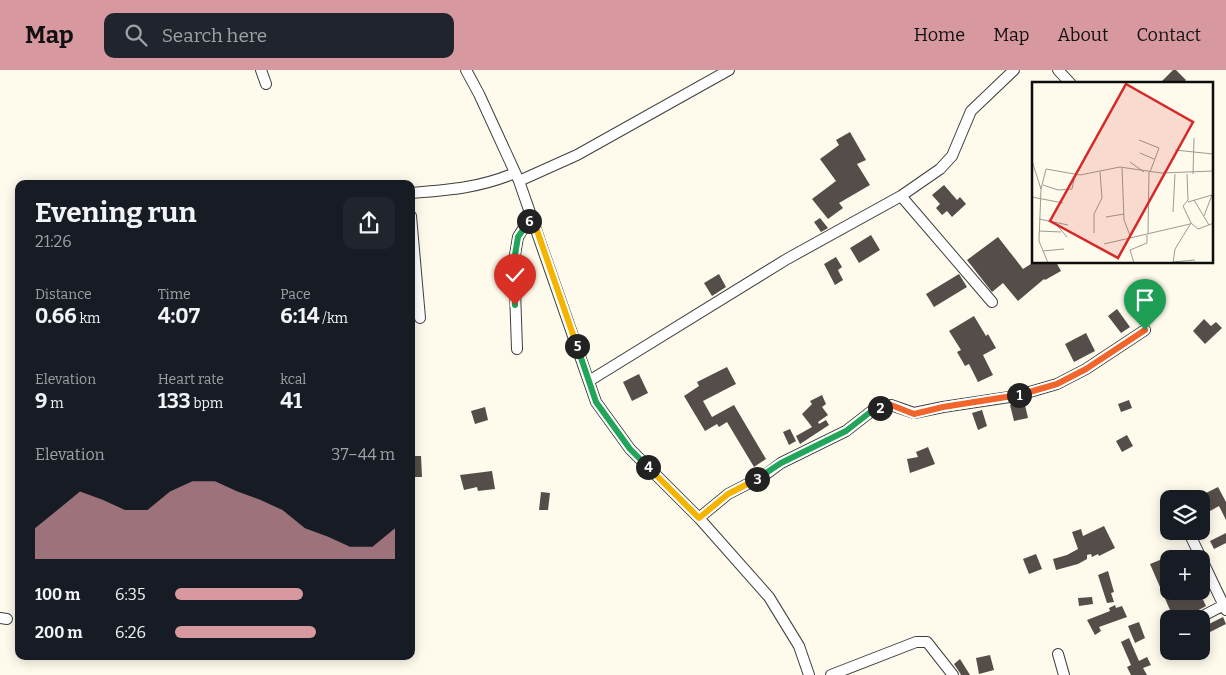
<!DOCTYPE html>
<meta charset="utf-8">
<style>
:root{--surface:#171b24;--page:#20242c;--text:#f1f3f6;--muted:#9ea1a6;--accent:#d7989f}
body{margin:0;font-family:Bitter,serif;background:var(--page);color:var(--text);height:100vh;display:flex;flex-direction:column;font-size:19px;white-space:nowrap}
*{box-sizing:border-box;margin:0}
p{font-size:16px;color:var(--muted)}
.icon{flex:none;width:28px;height:28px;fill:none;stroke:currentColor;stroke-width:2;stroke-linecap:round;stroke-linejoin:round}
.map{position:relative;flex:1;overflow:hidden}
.sheet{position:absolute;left:15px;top:110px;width:400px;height:480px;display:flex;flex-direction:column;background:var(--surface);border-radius:10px;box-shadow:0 2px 12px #0003}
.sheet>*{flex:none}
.buttons{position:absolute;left:1160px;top:420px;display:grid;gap:10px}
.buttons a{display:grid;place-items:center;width:50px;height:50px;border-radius:10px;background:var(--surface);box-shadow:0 2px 12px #0003;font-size:25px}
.pin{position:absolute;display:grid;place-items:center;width:42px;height:42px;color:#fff;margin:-51px -21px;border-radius:50% 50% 50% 0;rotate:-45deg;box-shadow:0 0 5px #0007}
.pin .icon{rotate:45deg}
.km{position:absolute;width:25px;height:25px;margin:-12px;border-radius:50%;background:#222;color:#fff;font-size:14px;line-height:25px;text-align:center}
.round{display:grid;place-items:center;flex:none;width:52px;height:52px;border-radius:10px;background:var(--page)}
.overview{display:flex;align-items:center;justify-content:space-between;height:85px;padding:0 20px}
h1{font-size:28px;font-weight:700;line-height:38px}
.figures{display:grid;grid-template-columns:repeat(3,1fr);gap:8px;height:85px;padding:5px 20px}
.figures div{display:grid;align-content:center}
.figures b{font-size:21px;font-weight:700}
.figures small{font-size:14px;font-weight:400}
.figures p{font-size:14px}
.chart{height:140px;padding:10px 20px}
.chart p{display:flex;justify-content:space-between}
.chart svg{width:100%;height:90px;margin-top:5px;fill:var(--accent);opacity:.7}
ul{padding:0 20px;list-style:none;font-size:16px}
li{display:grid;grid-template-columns:80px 60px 1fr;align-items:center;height:38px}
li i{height:12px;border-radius:6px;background:var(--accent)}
header{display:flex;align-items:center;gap:30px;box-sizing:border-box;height:70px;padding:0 25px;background:var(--accent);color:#111}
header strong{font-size:24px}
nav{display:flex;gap:28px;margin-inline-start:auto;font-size:18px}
.search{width:350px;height:45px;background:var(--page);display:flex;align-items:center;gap:12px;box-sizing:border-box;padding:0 18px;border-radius:10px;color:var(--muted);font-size:19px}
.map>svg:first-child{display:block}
</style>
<header>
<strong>Map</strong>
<div class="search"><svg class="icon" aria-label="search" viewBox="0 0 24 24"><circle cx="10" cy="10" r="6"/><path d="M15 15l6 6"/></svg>Search here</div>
<nav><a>Home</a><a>Map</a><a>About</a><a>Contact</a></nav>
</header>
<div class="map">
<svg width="1226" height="605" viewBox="0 0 1226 605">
<rect width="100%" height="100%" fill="#fefaec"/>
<path fill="#554d49" d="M1173,0H1176L1186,10L1182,14H1159Z
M850,62L866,90L857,94L870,115L839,133L843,138L828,149L812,129L836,111L820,89L839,75L836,70Z
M944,115L957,130L960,127L966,134L952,147L947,141L942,145L936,138L940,134L932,125Z
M820,148L828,158L821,162L814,152Z
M871,165L880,180L859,193L850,178Z
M998,167L1023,199L1034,192H1056L1061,201L1045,210L1044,209L1018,231L1003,213L992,222L967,190Z
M836,187L842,197L838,200L843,210L835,215L824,194Z
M719,204L726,217L712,226L704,213Z
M959,204L967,217L934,237L926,224Z
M1117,239L1130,257L1121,263L1108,246Z
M974,246L986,266L988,264L996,278L983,285L993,305L978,312L969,294L965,296L957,282L961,280L949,261Z
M1204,249L1211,256L1216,252L1222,258L1205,274L1193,261Z
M1086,263L1095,281L1074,292L1065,274Z
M727,297L736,314L703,331L712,347L734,335L766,389L754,397L727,352L719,357L717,354L705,361L684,326L699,316L697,312Z
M639,304L648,323L632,331L623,312Z
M822,325L826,334L822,337L828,345L818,352L819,354L826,350L829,355L800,374L796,366L812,357L802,344L812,334L810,331Z
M1129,330L1132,338L1121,342L1118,334Z
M1024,331L1028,348L1014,351L1010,335Z
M485,337L488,350L475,354L471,341Z
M982,340L987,356L978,360L972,343Z
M790,359L796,371L789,375L783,362Z
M1127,365L1133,376L1122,382L1116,371Z
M928,377L935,394L910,403L907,389L918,387L916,382Z
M411,386H421L422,407H411Z
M492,401L495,419L478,421L477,417L464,420L460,405Z
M1218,417L1226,432V450L1219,436L1210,441L1202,425Z
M541,422L550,423L548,440H539Z
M1104,456L1115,478L1099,486L1098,484L1092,487L1091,484L1087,485V489L1078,494L1056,500L1053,489L1067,485L1078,479L1072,462L1081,459L1083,466Z
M1226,463V473L1214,479L1210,471Z
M1036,484L1042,499L1029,504L1023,489Z
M1160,490L1169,510V521H1199L1206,536L1182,549H1171L1167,541L1170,540L1150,494Z
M1108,501L1114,522L1111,523L1114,532L1107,533L1098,505Z
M1092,527L1093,534L1079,536L1078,528Z
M1115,535L1116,538L1122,536L1127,547L1099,557L1101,561L1095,565L1087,550L1110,541L1109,538Z
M1223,547L1226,554L1208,563L1205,556Z
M1139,552L1145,568L1135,573L1128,556Z
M1129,568L1139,591L1147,587L1151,595L1143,598L1147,605H1131L1127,597L1131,595L1121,572Z
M990,585L994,600L979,604L976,588Z
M960,589L970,605H961L960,603L954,594Z"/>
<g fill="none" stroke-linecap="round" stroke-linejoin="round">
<g stroke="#3f3f3f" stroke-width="12">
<path id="minor" d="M261,0L266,14
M466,0L479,24L519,111L596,332L630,379L699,448L769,527L799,576L809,605
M1058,0L1071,14
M519,111L577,85L729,0
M411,123C449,120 479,118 515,103
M901,126L992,232
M411,146L420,248
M517,279L514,191L518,167L531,146
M589,311L787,189L901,126L940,99L952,86L971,41L1014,0
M699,448L728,424L765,405L781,393L846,361L873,340L891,335L914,343L943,337L1016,326L1057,314L1086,299L1145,260
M1191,467L1226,540
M0,548L7,549
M1197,549L1224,535
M1058,584L1064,605
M831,605L916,572H927L953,605"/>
</g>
<use href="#minor" stroke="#fff" stroke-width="10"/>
</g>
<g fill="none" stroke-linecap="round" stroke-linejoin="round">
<g stroke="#fff" stroke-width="10">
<path id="split-1" d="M1019,325L1057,314L1086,299L1145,260"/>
</g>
<g stroke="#fff" stroke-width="10">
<path id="split-2" d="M880,338L891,335L914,344L943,337L1019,325"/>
</g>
<g stroke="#fff" stroke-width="10">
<path id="split-3" d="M757,409L781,393L846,361L873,340L880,338"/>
</g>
<g stroke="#fff" stroke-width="10">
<path id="split-4" d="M648,397L699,448L728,424L757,409"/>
</g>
<g stroke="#fff" stroke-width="10">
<path id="split-5" d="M577,276L596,332L630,379L648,397"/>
</g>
<g stroke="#fff" stroke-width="10">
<path id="split-6" d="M529,151L532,146L577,276"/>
</g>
<g stroke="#fff" stroke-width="10">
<path id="split-7" d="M515,235L514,191L518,167L529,151"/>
</g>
<use href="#split-1" stroke="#f0652b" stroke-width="6"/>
<use href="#split-2" stroke="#f0652b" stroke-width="6"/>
<use href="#split-3" stroke="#22a559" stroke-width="6"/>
<use href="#split-4" stroke="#f5b400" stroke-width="6"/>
<use href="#split-5" stroke="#22a559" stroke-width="6"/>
<use href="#split-6" stroke="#f5b400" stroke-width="6"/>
<use href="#split-7" stroke="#22a559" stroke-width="6"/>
</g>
<g transform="translate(1032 12)">
<rect width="181" height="181" fill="#fefaec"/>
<path fill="none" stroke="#9d9b92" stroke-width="1" d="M107,58L127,66L118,90M143,68L181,72M108,71L122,77M0,79L9,107L7,159L16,181M98,80L112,90M90,86L92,138L99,156M161,92L162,56M11,103L26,108L40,107L43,92M9,107L14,87L48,93L88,85L129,91L182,89M0,115L31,121M162,118L177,143M156,120L180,113L172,134M141,130L143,92M74,135L92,132M7,137L36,143M159,141L166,147L182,141M24,142L35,155M7,149L29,150M62,151V132L70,116L68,90M116,151L117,90M72,162L158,142M11,169L32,167M141,180L163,178M102,181L98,168L115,161V153M141,181L143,167L159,141L151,124L156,118L155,92"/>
<path fill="#d62828" fill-opacity="0.15" stroke="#d62828" stroke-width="2.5" d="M94,2L161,40L86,176L18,139Z"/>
<rect width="181" height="181" fill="none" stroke="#0c0c0c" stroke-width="2.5"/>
</g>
</svg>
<div class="buttons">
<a><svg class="icon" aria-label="layers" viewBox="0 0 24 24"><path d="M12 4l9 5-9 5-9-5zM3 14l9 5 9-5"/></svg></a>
<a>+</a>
<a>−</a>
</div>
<div class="pin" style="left:1145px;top:260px;background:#1e9e55"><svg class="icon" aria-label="arrive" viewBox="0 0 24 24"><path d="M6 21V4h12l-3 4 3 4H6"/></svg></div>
<div class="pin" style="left:515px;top:235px;background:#d93025"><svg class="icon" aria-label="check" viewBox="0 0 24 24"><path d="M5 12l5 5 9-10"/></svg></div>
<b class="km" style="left:1019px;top:325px">1</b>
<b class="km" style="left:880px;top:338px">2</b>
<b class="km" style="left:757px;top:409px">3</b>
<b class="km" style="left:648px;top:397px">4</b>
<b class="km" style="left:577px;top:276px">5</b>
<b class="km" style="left:529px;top:151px">6</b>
<section class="sheet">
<div class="overview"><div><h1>Evening run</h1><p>21:26</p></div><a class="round"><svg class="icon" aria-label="share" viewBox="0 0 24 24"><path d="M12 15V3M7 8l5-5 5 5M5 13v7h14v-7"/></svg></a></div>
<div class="figures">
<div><p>Distance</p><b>0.66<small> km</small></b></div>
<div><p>Time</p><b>4:07</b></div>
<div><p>Pace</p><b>6:14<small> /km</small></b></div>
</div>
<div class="figures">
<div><p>Elevation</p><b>9<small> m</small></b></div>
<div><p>Heart rate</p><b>133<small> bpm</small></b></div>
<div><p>kcal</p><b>41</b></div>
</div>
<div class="chart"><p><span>Elevation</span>37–44 m</p>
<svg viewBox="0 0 160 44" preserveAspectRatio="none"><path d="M0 44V29L10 20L20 11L30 15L40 20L50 20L60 11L70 6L80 6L90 11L100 15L110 20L120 29L130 33L140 38L150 38L160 29V44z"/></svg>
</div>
<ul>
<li><b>100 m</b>6:35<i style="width:58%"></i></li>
<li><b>200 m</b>6:26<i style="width:64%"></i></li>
</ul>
</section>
</div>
